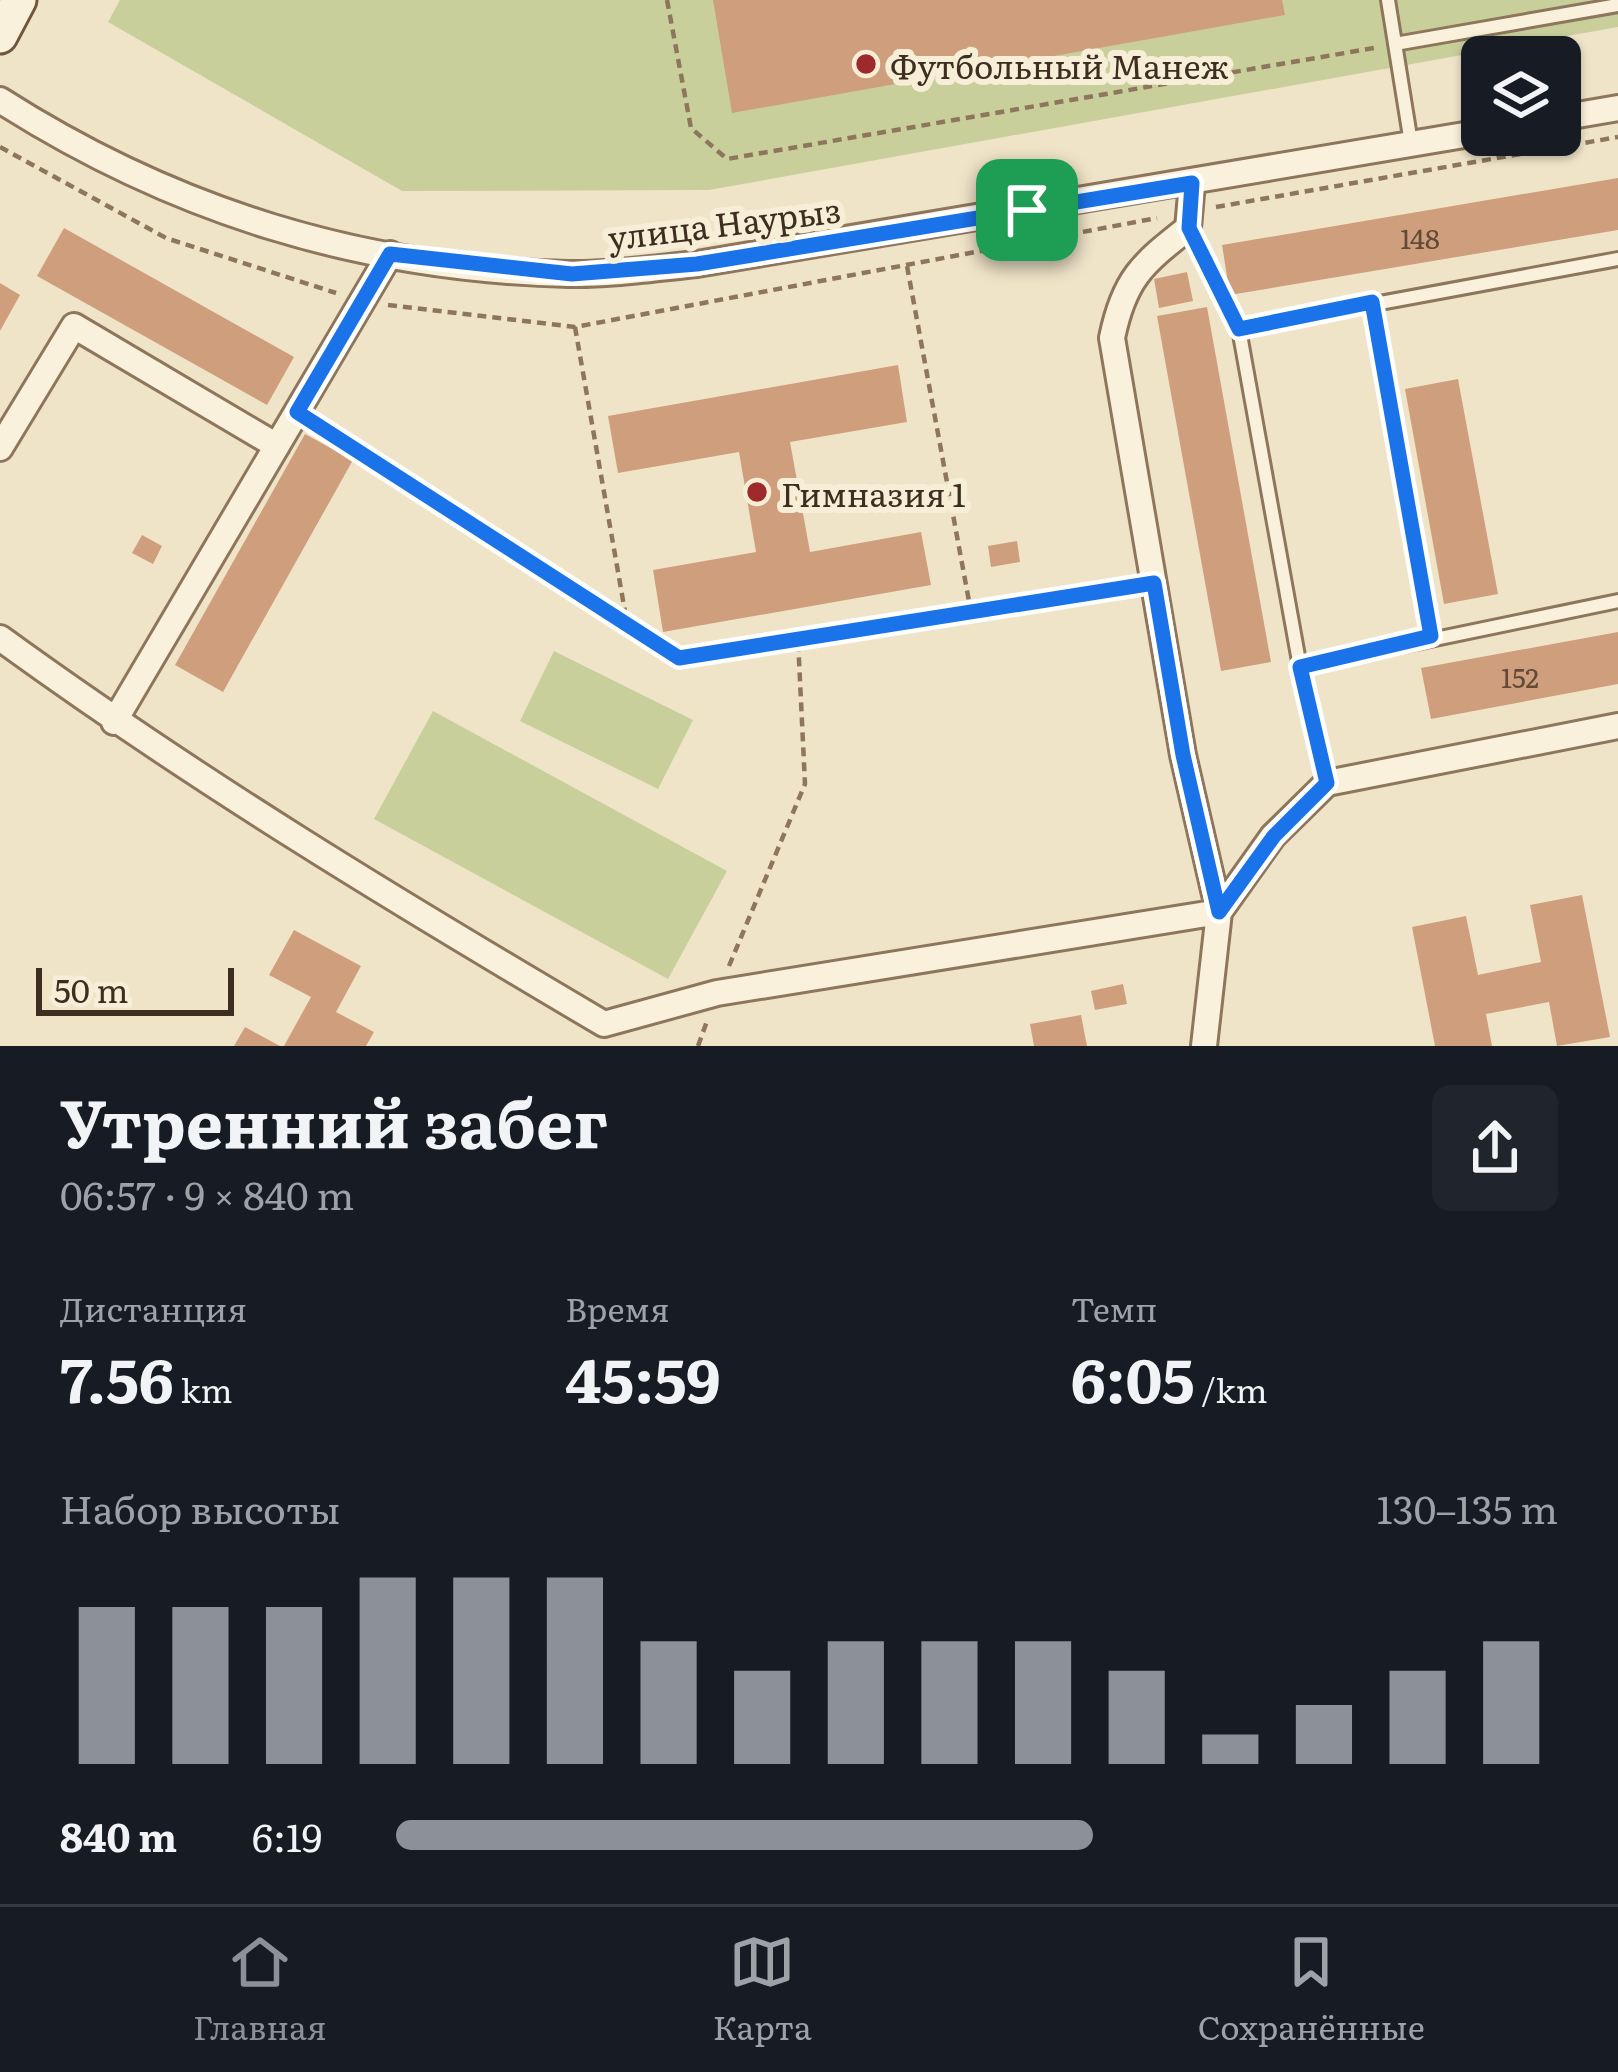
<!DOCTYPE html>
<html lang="ru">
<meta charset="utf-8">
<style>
:root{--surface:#171b24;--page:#20242c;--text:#f1f3f6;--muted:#9ea1a6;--line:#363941;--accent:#8c9099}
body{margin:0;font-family:Literata,serif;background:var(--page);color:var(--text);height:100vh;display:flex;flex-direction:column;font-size:45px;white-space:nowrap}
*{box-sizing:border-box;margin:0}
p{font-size:39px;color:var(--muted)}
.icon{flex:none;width:66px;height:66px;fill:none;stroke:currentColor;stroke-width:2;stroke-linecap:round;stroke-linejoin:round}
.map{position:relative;height:1046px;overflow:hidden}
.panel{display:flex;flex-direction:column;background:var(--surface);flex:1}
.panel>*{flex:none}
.fabs{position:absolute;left:1461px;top:36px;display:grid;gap:24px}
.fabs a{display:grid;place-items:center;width:120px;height:120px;border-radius:18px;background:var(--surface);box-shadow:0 3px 9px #0004;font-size:60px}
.scale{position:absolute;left:36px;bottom:30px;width:198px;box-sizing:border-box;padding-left:12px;border:6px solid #3d2e20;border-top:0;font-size:33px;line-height:42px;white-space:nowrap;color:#3d2e20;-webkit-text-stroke:9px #f7eed8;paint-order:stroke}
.pin{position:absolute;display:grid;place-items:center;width:102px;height:102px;color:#fff;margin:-51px;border-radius:24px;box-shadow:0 6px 18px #0006}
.round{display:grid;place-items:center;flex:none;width:126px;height:126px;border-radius:18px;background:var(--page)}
.summary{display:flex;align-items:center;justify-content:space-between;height:204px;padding:0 60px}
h1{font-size:66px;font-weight:700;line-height:90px}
.figures{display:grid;grid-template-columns:repeat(3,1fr);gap:18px;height:204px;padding:12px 60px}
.figures div{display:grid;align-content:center}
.figures b{font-size:60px;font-weight:700}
.figures small{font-size:33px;font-weight:400}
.figures p{font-size:33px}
.chart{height:336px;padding:24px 60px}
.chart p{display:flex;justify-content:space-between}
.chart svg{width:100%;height:216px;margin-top:12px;stroke:var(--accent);stroke-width:6}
ul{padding:0 60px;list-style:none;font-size:39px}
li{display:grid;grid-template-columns:192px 144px 1fr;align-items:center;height:90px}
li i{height:30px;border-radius:15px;background:var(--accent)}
.dock{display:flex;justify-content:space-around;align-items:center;height:168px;border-top:3px solid var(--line);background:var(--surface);font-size:33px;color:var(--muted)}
.dock a{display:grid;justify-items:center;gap:6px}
.dock .on{color:var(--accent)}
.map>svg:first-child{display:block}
</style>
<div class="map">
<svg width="1618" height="1046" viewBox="0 0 1618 1046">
<rect width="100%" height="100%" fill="#f0e4c8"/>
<path fill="#c9cf9b" d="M120,0H1618V27L709,190L402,191L108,22Z
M554,651L693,720L658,789L520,721Z
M433,711L727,871L668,979L374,819Z"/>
<path fill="#cf9f7d" d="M713,0H1282L1285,15L732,113Z
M1618,178V230L1230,295L1222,245Z
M64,228L294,357L267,405L37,276Z
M1187,272L1193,301L1159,308L1154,279Z
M0,283L20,295L0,331Z
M1207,307L1271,662L1221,671L1157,316Z
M898,365L907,422L790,442L810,552L921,532L931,585L663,632L653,570L756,552L739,452L618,473L608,416Z
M1458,379L1498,594L1444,604L1405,389Z
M305,434L353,460L223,692L175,665Z
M142,535L162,546L153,564L132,553Z
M1017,541L1020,562L991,567L988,546Z
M1618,632V684L1431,719L1421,668Z
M1582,895L1610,1037L1557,1046L1549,1002L1486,1014L1492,1046H1435L1412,927L1466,916L1478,975L1541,962L1530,905Z
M294,930L361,966L336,1012L374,1032L366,1046H284L311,997L269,975Z
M1123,984L1127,1004L1095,1010L1091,991Z
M1081,1015L1087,1046H1034L1030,1024Z
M245,1027L280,1046H234Z"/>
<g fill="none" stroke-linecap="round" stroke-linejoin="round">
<g stroke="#8d765c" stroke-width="18">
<path id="lane" d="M1388,0L1411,143
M1395,44L1618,5
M1188,228L1239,329
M1618,259L1239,329L1300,667L1618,601
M1372,302L1431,636
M1300,667L1327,782"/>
</g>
<g stroke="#8d765c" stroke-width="30">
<path id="street" d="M0,100C174,211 361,269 569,274C611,275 655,268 697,264L1482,132
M1560,118L1618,108
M1192,183L1188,228C1142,264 1124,279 1112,338L1183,755L1219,912L1204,1046
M0,448L74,326L277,446
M0,638C194,779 397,902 604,1024L717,993L1219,912L1273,836L1327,783L1618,726
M114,722L390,254"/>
</g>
<g stroke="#6f573f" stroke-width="39">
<path id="secondary" d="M0,36L19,0"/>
</g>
<path stroke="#8d765c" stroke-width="4.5" stroke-dasharray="9 6" stroke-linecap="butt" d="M667,0L691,128L727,159L1374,48
M0,147L166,238L336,293
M1216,207L1618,137
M907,266L971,612
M388,305L575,327L1157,218
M575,327L627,623
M316,424L679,658L1130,587
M729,966L805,784L798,639
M698,1046L707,1021"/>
<use href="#lane" stroke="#faf1dc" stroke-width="12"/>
<use href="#street" stroke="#faf1dc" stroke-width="24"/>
<use href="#secondary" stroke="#faf1dc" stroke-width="33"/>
</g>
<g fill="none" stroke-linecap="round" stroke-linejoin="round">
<g stroke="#fff" stroke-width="24">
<path id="route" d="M1192,183L1189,228L1239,329L1372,302L1431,636L1300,667L1327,783L1274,836L1219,912L1183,755L1154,583L679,658L297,412L390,254L572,274L697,264Z"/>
</g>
<use href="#route" stroke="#1a73e8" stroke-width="15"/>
</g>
<g fill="#9e2a2b" stroke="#f7eed8" stroke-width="4.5">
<circle cx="866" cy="64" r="12"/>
<circle cx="757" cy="492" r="12"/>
</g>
<g text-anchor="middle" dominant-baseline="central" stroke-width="12" stroke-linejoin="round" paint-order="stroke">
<g font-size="27" fill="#624a37">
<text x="1420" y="237">148</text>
<text x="1520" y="676">152</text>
</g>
<g font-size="33" fill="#3d2e20" stroke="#f7eed8" text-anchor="start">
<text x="890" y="64">Футбольный Манеж</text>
<text x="781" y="492">Гимназия 1</text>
</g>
<g font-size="33" fill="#3d2e20" stroke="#f7eed8">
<text transform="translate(724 222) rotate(-7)">улица Наурыз</text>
</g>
</g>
</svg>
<div class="fabs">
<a><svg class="icon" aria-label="layers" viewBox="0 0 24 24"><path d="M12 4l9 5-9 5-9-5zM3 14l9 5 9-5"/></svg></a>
</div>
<div class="scale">50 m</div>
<div class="pin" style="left:1027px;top:210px;background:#1e9e55"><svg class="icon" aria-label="arrive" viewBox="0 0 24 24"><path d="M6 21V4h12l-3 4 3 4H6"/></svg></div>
</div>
<section class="panel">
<div class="summary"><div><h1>Утренний забег</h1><p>06:57 · 9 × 840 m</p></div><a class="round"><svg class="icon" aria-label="share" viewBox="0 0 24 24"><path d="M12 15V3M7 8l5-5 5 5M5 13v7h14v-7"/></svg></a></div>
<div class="figures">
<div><p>Дистанция</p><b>7.56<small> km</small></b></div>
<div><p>Время</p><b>45:59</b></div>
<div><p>Темп</p><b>6:05<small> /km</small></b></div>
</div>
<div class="chart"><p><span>Набор высоты</span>130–135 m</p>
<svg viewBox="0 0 160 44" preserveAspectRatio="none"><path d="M5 44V12M15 44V12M25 44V12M35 44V6M45 44V6M55 44V6M65 44V19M75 44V25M85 44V19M95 44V19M105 44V19M115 44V25M125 44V38M135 44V32M145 44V25M155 44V19"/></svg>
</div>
<ul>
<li><b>840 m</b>6:19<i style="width:60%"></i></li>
</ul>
</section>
<nav class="dock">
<a class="on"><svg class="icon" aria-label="home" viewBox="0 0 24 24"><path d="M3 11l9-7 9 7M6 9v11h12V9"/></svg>Главная</a>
<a><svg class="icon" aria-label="map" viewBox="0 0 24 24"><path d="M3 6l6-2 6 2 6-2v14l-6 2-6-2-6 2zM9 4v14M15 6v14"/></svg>Карта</a>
<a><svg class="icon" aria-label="saved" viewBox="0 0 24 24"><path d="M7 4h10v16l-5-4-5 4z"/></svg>Сохранённые</a>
</nav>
